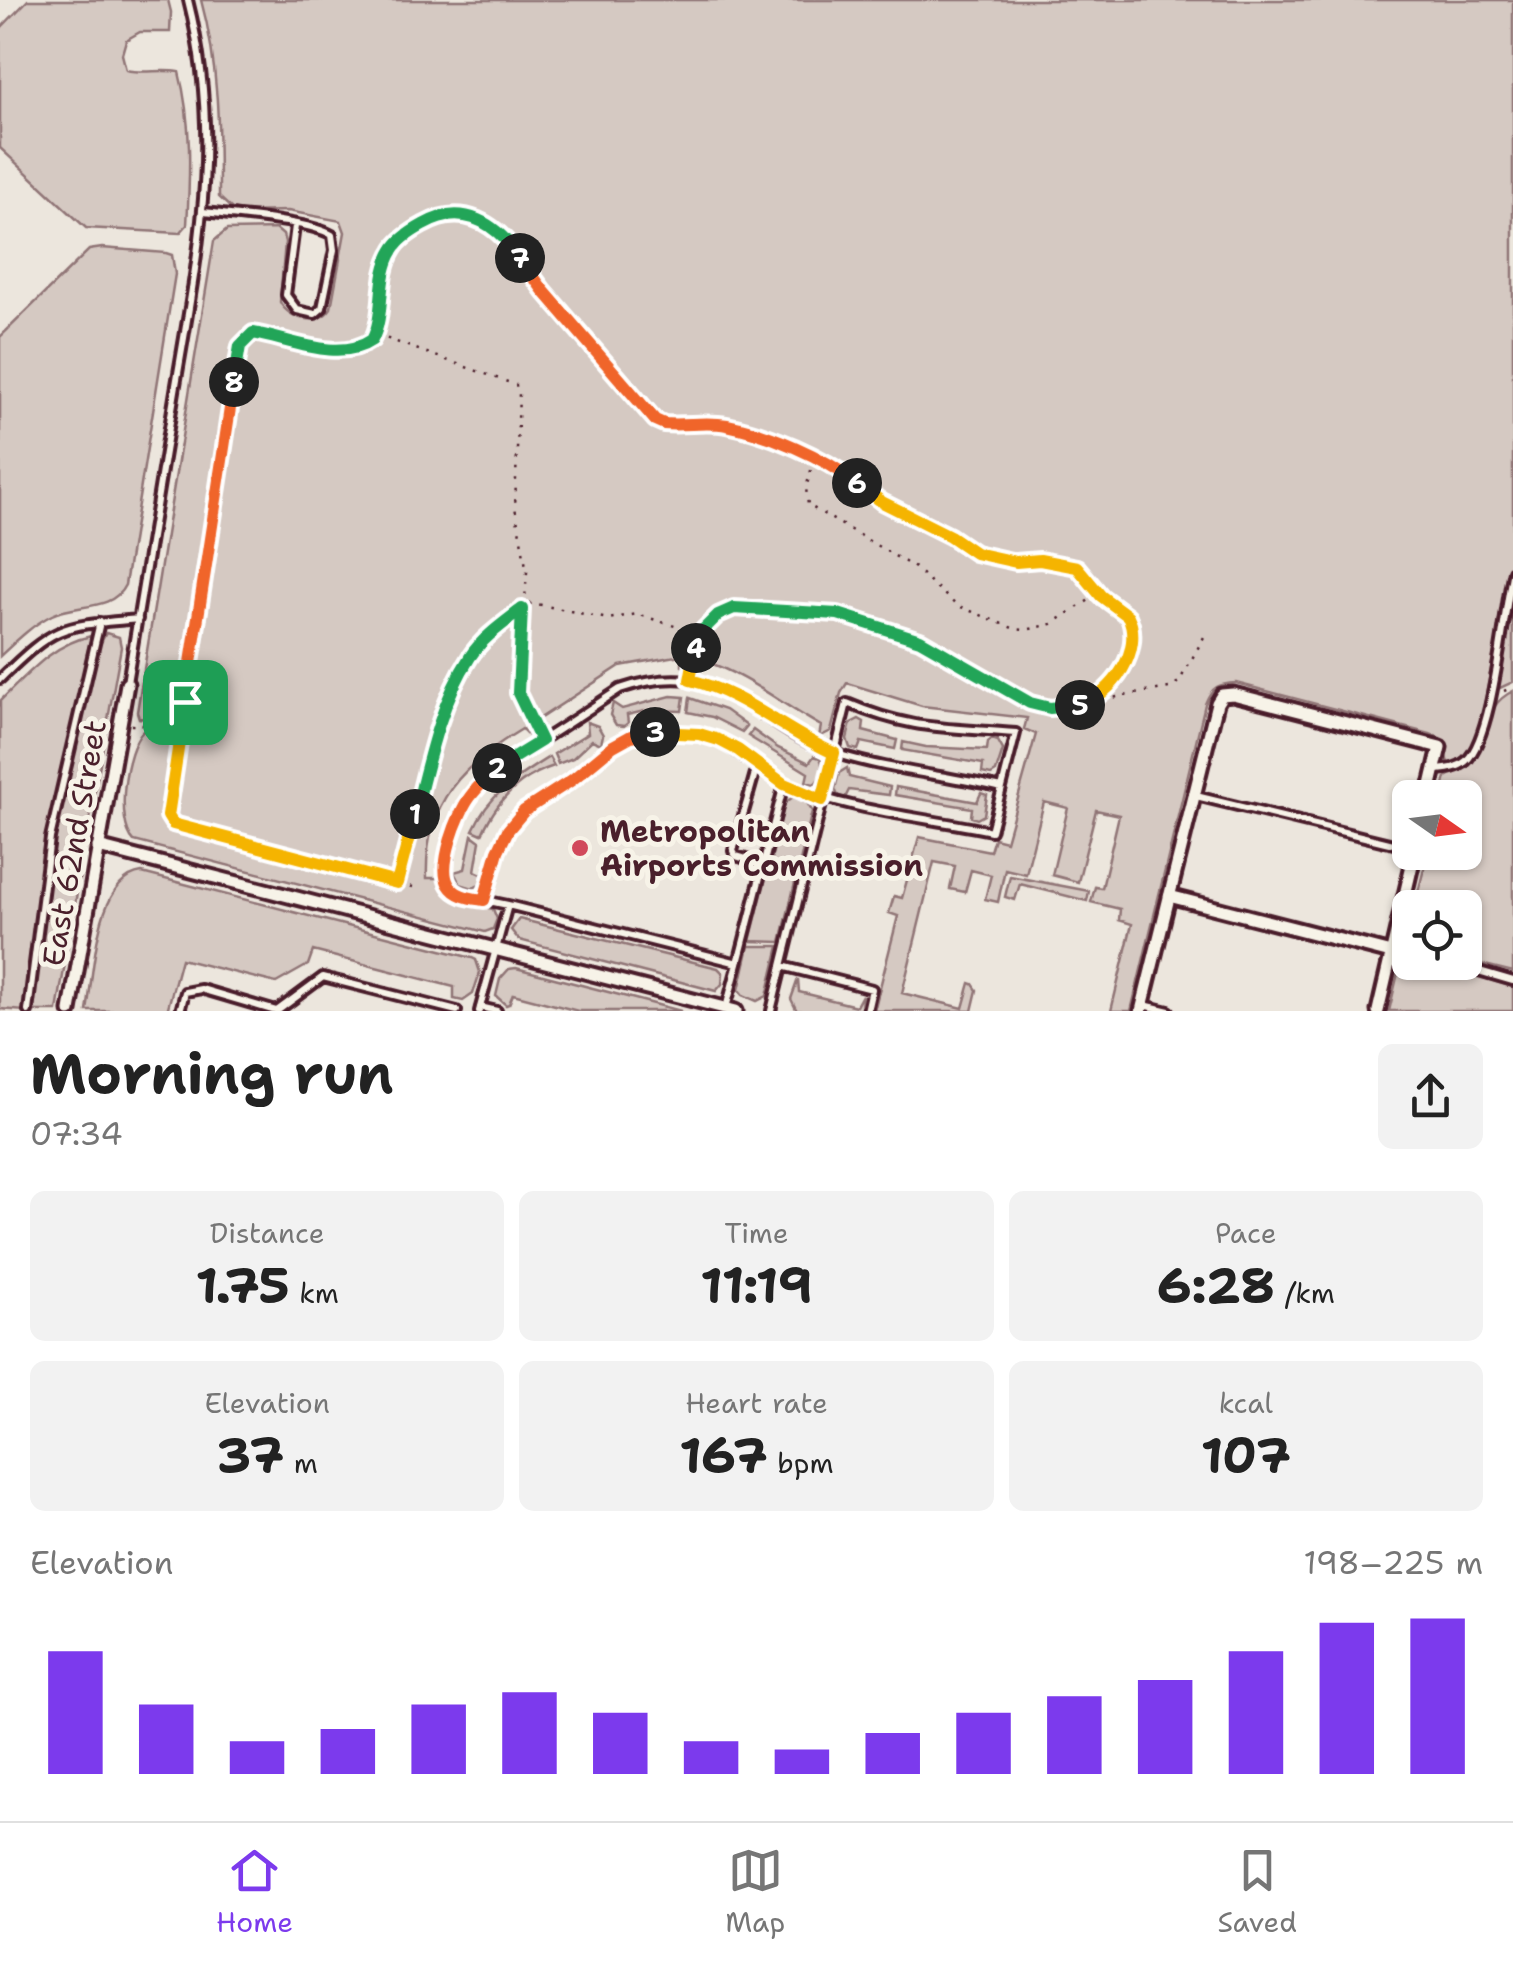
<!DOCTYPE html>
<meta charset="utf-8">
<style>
:root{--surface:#fff;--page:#f2f2f2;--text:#222;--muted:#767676;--line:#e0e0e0;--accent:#7c3aed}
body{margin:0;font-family:"Shantell Sans",sans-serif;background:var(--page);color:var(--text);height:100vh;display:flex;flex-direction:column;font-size:38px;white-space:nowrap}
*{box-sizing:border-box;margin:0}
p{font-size:32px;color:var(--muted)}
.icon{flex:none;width:55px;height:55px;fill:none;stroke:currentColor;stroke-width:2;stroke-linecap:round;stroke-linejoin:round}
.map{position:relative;height:1011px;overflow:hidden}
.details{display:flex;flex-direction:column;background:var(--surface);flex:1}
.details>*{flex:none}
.needle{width:65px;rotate:104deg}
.tools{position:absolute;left:1392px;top:780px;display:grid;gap:20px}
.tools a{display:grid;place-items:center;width:90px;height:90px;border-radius:15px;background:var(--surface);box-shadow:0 2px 8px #0004;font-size:50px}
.pin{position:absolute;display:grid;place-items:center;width:85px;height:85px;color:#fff;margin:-42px;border-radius:20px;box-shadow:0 5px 15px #0006}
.km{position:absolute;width:50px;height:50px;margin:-25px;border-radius:50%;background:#222;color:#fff;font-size:28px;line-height:50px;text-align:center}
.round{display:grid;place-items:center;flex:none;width:105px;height:105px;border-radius:15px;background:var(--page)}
.headline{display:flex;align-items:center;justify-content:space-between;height:170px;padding:0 30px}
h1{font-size:55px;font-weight:700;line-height:75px}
.figures{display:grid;grid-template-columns:repeat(3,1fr);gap:15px;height:170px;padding:10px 30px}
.figures div{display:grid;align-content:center;border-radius:15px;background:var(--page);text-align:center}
.figures b{font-size:50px;font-weight:700}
.figures small{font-size:28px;font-weight:400}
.figures p{font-size:28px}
.chart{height:280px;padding:20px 30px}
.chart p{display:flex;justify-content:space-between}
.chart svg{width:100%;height:180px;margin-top:10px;stroke:var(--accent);stroke-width:6}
.tab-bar{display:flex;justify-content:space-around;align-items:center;height:140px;border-top:2px solid var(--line);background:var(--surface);font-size:28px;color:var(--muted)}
.tab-bar a{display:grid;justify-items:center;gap:5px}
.tab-bar .selected{color:var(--accent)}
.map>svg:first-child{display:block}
</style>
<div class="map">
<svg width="1513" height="1011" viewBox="0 0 1513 1011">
<rect width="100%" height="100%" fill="#ece6dd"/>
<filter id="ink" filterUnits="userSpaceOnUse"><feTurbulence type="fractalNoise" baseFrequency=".01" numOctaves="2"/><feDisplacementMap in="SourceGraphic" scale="20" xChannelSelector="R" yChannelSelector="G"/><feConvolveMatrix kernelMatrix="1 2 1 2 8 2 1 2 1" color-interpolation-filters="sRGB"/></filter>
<g filter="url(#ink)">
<path fill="#d5c9c2" stroke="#907476" stroke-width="2.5" d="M28,0H168L171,12L170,32H140L126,40L122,54L126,70C144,74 160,69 179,72C192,123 190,173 187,225L180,233L86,228L0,148V29Z
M201,0H1513V551L1481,722L1473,743L1462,758L1449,766L1440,738L1430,734L1236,683C1219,684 1212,686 1205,704L1131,1011H1111L1132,924L1119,920L1120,909L1091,902L1095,887L1102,888L1119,815L1096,810L1078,882L1052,875L1068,808L1044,802L1026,874L1005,869L998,902L985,899L991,875L971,870L965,892L950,889L955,866L934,862L902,993L963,1008L970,983L973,984L977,990L972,1011H874L898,916L889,913L894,896L902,898L919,837L990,851L994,838L1006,841L1036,734L1024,729L1027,718L922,706L847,683L841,693L831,731L819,737L821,726C780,703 747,675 702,660L699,669L695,670L699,645L690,642L687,669L682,666V655L620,666L539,719L543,726L539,730L524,707L521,696L529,608L527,619L517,622L520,624L515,696L533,735L529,736L522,729C462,765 424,803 427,878H438C447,902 469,903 493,909L497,919L493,929L485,932L134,841C115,822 125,749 143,731L153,730L155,720L139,718L137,712L214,241L227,230L276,229L283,235L285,242L280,302C289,320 319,327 331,308L345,232L341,221L288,211L244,212L232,209L219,197C219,130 219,65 201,0Z
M102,248L166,253L172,255L175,274L125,585C112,612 76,603 52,615C32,625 16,641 0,656V337L89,250Z
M1513,611V682L1500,688L1496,684Z
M106,633L119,637L121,647L89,825L86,828L73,824L70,829L76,832L77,837L70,839L68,843L80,854L82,863L57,1011H32L57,823L98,648Z
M91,636L47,836L25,1011L0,1009V701C28,674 52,644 91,636Z
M1513,691V972L1465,960V908H1414L1428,853L1465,852V798L1441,797L1446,777C1495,751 1474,710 1513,691Z
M671,696L684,697L682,711L649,710L627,715L628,723L624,726L616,725L610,715L613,703L622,709Z
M690,698L725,710L747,726L742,732L712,717L688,712Z
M859,719L864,722L863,731L897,740L895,749L861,742L858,750L850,748L847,739L851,723Z
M587,722L598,726L603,735L601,744L592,740L573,758L558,764L554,754L588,733Z
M753,730L778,748L809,763L814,756L820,758C825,766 821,779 814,784L806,782L808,773L748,736Z
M992,739L998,741L1003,750L996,772L991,775L982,773L983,764L902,750L903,742L926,747L987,750L988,742Z
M549,757L554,766C520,777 496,802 482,834L473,830C489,794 517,777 549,757Z
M847,768L849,777L890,787L889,795L849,790L845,798L838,796L835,789L839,773Z
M896,787L977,802L981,793L987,795L984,815L977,819L971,817L972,808L895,795Z
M793,797L806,801L812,811L781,942L750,941L785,803Z
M472,835L480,841L475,871L484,875L482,884L473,888L460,884L454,872L465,869Z
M142,873L472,958L476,960L480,972L473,994L463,1001L454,999V987L313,951L308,965L276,983L181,959L167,1011H87C94,973 95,879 142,873Z
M1010,876L1089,891L1087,901L1020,884L1015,900L1005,897Z
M519,919L718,968L723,973L722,984L716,991L519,940L511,930Z
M749,946H779L767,996L757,1001L743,995L739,990Z
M1410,955V962L1435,963L1513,987V1011H1389L1402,956Z
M516,968L681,1011H578L513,994L509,1004L506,1005L496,996L500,979L509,969Z
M798,979L799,992L856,1006L862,995L861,1011H797L791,999Z"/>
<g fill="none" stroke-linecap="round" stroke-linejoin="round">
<g stroke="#4a1f2b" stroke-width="14">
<path id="lane" d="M204,212C234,216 310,221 332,235L334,250L322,308L315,314L297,310L286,295L295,226
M0,679C56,624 61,626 138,619
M127,683C144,585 159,488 175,391C198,253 223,139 188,0
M757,766L733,851L736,856L763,864
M1436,770C1446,769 1457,769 1466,761C1494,736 1503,612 1513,571
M784,784C854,812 918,816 991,831L1016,733C948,727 912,731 847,703L782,966L872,989L867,1011
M1196,796L1410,848
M484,900C462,896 442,890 447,863C458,794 486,775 542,740C568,724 594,706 620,689C730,653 748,726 837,754C891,771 947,775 1002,788
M1393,953H1410
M1448,962L1513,981
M1144,1005L1169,1011
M480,1007L497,1011
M726,1008L738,963
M28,1011L50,838L100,622
M180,1011L185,992L201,989L276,1011
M277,1011L323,977L457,1011
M479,1011L508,905L484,900L498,851L508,830L524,811L572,780L613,745L631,736L647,732H674L699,733L719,740L784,784L738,963L508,905
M771,1011L782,966"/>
</g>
<g stroke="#4a1f2b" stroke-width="19">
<path id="street" d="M98,847L736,1011
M1169,896L1391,953
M70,1011L127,684
M1141,1011L1217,703L1222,695L1233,694L1440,747L1428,798
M1378,1011L1415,852"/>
</g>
<path stroke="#4a1f2b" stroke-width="2.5" stroke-dasharray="2.5 8" stroke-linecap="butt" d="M377,335L516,385L519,393L515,507L527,572L518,693L535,732
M814,460L806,488L808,505L915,568L956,605L1015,629L1026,630L1052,624L1097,595
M1504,691L1513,687
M1094,701L1169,688L1179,682L1204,637
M131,725L164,724L184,704
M398,880C414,820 436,700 473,653C488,634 511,614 532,603L608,619L637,614L700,634
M413,887L173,825L168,816L210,525L240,346L253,333C283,338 330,358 359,348C394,337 366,262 415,231C428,222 441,216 457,215C475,214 491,225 504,237C521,252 531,275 545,292C579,336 615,382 655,420L664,424H713L755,434L788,445L846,475L882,503L950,536L975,553L1016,562L1041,560L1077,567L1101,596L1129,616L1133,625V638L1118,676L1094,701L1070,708H1050L1030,703L968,665L902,632L815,610L734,608L717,615L703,630L692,669"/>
<use href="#lane" stroke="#f7f3e8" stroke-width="6"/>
<use href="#street" stroke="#f7f3e8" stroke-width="11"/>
</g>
</g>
<g fill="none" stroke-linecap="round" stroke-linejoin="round" filter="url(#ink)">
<g stroke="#fff" stroke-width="20">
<path id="split-1" d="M185,702L168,816L173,824L397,883L415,814"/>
</g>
<g stroke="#fff" stroke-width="20">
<path id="split-2" d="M415,814C428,762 440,703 470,657C482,638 504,623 522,609L518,693L541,741L497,768"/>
</g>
<g stroke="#fff" stroke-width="20">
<path id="split-3" d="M497,768C488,777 478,786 470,797C458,813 437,867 449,885C456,897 472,898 484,900L498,851L508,830L524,811L572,780L613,746L631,736L655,732"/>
</g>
<g stroke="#fff" stroke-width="20">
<path id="split-4" d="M655,732L699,734L719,740L738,750L784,784L822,800L834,753C784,731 744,693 690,680L696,648"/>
</g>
<g stroke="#fff" stroke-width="20">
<path id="split-5" d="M696,648L703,630L718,615L734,608L838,614L920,640L1030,703L1050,708L1080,705"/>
</g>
<g stroke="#fff" stroke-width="20">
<path id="split-6" d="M857,483L882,502L950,536L975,553L1016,562L1040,560L1077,567L1101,596L1128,616C1144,649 1113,695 1080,705"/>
</g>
<g stroke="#fff" stroke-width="20">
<path id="split-7" d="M520,258L543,290L655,420L664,424C685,426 706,421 727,425C770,434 822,456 857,483"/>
</g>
<g stroke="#fff" stroke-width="20">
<path id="split-8" d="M234,382L240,346L253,333C289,339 339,363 372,340C386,314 376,277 393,250C399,239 412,231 423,225C463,202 496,223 520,258"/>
</g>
<g stroke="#fff" stroke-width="20">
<path id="split-9" d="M185,702L234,382"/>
</g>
<use href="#split-1" stroke="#f5b400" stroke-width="12"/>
<use href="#split-2" stroke="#22a559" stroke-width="12"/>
<use href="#split-3" stroke="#f0652b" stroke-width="12"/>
<use href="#split-4" stroke="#f5b400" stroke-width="12"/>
<use href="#split-5" stroke="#22a559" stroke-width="12"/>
<use href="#split-6" stroke="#f5b400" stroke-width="12"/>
<use href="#split-7" stroke="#f0652b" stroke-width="12"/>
<use href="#split-8" stroke="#22a559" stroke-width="12"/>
<use href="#split-9" stroke="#f0652b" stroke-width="12"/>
</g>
<circle fill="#d1495b" stroke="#f7f3e8" stroke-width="4" cx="580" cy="848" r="10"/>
<g text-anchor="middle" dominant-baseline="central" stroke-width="10" stroke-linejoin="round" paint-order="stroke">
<g font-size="30" font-weight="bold" fill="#4a1f2b" stroke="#f7f3e8" text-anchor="start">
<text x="600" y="831">Metropolitan<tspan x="600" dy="34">Airports Commission</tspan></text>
</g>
<g font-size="30" fill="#4a1f2b" stroke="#f7f3e8">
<text transform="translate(74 843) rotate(-80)">East 62nd Street</text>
</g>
</g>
</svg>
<div class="tools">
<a><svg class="needle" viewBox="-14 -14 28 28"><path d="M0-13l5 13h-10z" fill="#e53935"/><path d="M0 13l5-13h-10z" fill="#767676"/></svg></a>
<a><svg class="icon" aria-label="locate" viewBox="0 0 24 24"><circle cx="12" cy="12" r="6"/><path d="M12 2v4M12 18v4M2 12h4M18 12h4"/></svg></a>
</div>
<div class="pin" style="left:185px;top:702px;background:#1e9e55"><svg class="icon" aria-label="arrive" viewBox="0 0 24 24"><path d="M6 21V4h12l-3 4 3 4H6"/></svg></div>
<b class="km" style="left:415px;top:814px">1</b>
<b class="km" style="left:497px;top:768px">2</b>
<b class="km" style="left:655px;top:732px">3</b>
<b class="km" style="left:696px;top:648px">4</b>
<b class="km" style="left:1080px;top:705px">5</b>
<b class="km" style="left:857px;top:483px">6</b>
<b class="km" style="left:520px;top:258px">7</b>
<b class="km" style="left:234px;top:382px">8</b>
</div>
<section class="details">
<div class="headline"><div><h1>Morning run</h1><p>07:34</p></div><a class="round"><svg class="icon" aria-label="share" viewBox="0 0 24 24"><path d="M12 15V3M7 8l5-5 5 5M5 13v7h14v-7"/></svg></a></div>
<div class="figures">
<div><p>Distance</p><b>1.75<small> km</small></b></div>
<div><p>Time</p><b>11:19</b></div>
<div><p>Pace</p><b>6:28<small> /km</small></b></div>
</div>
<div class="figures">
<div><p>Elevation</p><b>37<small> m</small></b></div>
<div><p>Heart rate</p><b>167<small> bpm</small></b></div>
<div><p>kcal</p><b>107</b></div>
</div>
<div class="chart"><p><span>Elevation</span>198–225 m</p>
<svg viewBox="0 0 160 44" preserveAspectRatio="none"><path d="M5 44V14M15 44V27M25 44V36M35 44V33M45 44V27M55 44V24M65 44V29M75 44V36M85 44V38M95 44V34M105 44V29M115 44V25M125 44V21M135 44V14M145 44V7M155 44V6"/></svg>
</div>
</section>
<nav class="tab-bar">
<a class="selected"><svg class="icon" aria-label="home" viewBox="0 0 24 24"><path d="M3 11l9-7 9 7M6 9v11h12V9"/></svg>Home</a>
<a><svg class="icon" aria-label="map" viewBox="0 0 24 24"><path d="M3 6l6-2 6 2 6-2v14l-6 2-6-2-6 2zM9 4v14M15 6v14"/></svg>Map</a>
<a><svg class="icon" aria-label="saved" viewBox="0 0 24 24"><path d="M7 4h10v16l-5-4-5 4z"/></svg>Saved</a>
</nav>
